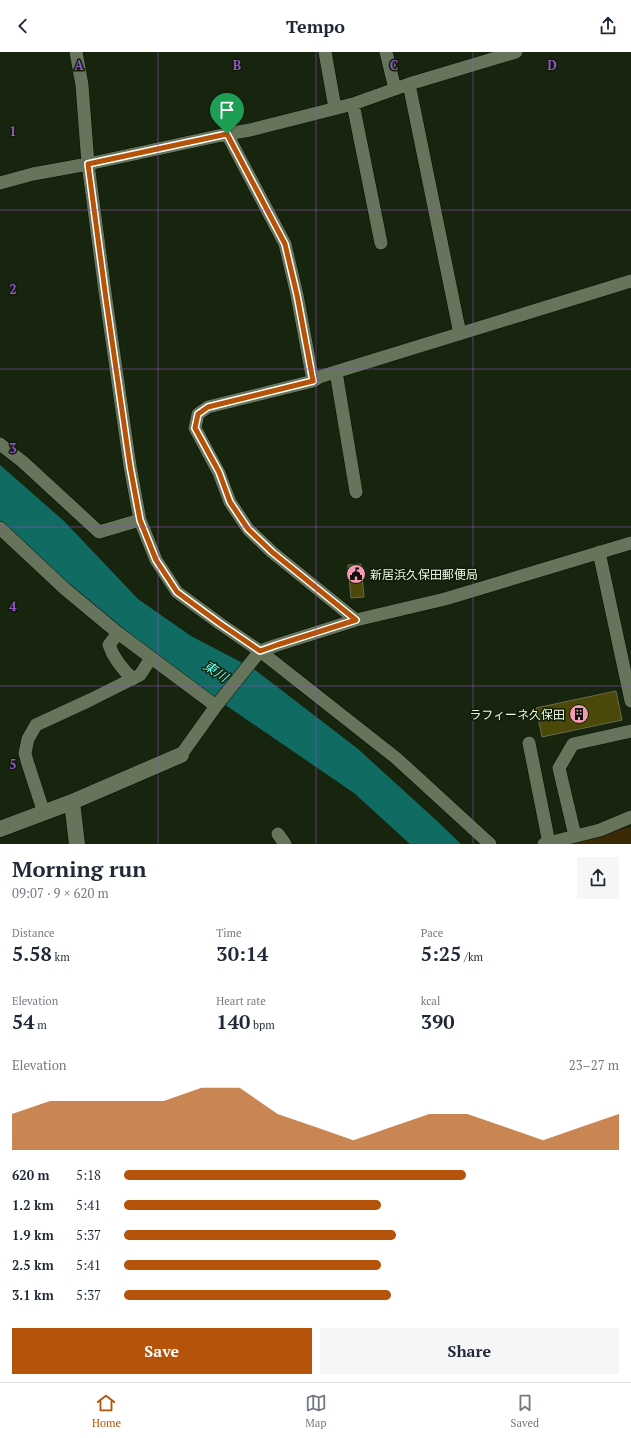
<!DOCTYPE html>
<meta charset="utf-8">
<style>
:root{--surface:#fff;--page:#f6f6f7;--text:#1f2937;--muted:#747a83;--line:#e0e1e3;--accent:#b45309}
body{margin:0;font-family:"PT Serif","Noto Sans JP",serif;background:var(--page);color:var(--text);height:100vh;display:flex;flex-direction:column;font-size:15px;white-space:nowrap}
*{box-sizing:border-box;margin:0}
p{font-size:13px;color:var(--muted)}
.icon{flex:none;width:22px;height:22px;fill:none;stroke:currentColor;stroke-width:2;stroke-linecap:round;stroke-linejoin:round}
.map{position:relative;height:792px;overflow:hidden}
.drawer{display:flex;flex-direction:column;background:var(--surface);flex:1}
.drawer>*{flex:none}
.pin{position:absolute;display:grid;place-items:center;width:34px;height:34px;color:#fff;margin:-41px -17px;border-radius:50% 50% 50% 0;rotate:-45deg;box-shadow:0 0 4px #0007}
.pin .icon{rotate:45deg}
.round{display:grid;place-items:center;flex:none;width:42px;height:42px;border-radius:0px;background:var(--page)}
.head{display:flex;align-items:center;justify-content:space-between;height:68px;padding:0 12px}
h1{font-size:22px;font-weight:800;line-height:30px}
.figures{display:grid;grid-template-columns:repeat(3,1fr);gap:6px;height:68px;padding:4px 12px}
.figures div{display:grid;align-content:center}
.figures b{font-size:20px;font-weight:800}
.figures small{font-size:11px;font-weight:400}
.figures p{font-size:11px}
.chart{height:112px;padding:8px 12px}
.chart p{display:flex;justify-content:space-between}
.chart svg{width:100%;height:72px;margin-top:4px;fill:var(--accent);opacity:.7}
.cta{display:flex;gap:8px;margin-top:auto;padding:8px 12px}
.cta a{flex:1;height:46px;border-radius:0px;background:var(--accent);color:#fff;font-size:16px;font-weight:800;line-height:46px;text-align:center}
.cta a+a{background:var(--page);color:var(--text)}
ul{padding:0 12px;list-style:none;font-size:13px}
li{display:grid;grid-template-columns:64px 48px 1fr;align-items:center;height:30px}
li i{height:10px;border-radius:5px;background:var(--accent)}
header{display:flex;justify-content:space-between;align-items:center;height:52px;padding:0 12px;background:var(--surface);font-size:18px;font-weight:800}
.tab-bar{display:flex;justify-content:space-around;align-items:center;height:56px;border-top:1px solid var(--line);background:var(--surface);font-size:11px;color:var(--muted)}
.tab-bar a{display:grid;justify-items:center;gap:2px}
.tab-bar .selected{color:var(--accent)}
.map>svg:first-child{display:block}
</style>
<header><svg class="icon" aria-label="back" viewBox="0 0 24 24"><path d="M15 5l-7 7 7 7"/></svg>Tempo<svg class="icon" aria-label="share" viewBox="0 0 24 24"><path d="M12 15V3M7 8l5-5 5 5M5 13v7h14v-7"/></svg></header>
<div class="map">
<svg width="631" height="792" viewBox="0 0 631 792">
<rect width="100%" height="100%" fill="#18250e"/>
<path fill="#3a2905" d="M631,775V792H575V789Z"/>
<path fill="#106b63" d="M0,413L64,469L138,547L191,584L254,617L358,697L437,769L461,792H410L354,741L224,652L138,591L34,503L0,471Z"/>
<path fill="#4b4909" stroke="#6a6a4c" d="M361,512L364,545L351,546L348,513Z
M616,639L622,668L542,685L536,656Z"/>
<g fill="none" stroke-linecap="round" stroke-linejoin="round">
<g stroke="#040e00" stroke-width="14">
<path id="minor" d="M76,0L82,33L88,112L106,247L130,414L140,468L156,508L177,540L219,571L260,599L396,706L490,792
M325,0L335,56
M386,0L395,37
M409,32L460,282
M353,52L381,191
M227,82L285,192L297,243L313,329
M0,131L33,122L88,112L227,82L250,78L353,52L409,32L516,0
M336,320L356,440
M0,392L23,410L99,480L140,468
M0,476L65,537L118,581L216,654
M599,500L631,649
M356,568L272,500L248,477L230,450L219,421L195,376L198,362L208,355L313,329L319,325L631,229
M118,581L109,593C114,607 122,617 133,627
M529,691L549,791
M181,703L216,654L260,599L277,593L356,568L445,547L631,491
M44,761L27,709L25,701L28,687L36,673L90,648L140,623L151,606
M278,782L285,792
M575,784L559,716L573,692L631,679
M544,792L600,778L631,765"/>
</g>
<g stroke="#040e00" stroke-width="17">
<path id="tertiary" d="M72,750L77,792
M0,777L72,750L181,703"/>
</g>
<use href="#minor" stroke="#65745a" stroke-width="13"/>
<use href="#tertiary" stroke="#65745a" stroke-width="16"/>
</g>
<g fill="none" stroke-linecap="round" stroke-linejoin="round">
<g stroke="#fff" stroke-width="8">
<path id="route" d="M227,82L285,192L297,243L313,329L208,355L198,362L195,376L219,420L230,450L248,477L272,500L356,568L277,593L260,599L219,571L177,540L156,508L140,468L130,414L106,247L88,112Z"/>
</g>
<use href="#route" stroke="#b45309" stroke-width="5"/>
</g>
<path fill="none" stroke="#9254c7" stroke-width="1" stroke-opacity="0.55" d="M158,0V792M316,0V792M473,0V792M0,158H631M0,317H631M0,475H631M0,634H631"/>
<defs>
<g id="civic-disc" transform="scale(1)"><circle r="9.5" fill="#f19ab1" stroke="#0f1c06"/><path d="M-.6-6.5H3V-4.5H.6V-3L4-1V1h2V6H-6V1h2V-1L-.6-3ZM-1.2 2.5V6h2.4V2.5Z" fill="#111"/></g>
<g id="building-disc" transform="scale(1)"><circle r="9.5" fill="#f19ab1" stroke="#0f1c06"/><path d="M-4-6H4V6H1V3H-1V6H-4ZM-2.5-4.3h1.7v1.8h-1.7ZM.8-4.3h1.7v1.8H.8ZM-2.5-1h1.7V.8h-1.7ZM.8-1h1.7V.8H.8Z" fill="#111"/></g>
</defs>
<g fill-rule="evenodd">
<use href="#civic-disc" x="356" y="522"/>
<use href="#building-disc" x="579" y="662"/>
</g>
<g text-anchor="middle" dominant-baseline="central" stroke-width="3" stroke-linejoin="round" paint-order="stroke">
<g font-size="12" fill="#edf6e7" stroke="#0f1c06" text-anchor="start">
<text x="370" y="522">新居浜久保田郵便局</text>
<text x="565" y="662" text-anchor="end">ラフィーネ久保田</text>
</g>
<g font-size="13" font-style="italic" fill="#68feee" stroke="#0f1c06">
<text transform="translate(216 619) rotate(33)">東川</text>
</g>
</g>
<g font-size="13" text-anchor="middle" font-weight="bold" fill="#9254c7" stroke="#0f1c06" stroke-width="3" stroke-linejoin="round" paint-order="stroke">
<text x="79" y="18">A</text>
<text x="237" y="18">B</text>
<text x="394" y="18">C</text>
<text x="552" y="18">D</text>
<text x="13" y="84">1</text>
<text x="13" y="242">2</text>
<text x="13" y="401">3</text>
<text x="13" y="559">4</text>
<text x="13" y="717">5</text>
</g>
</svg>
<div class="pin" style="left:227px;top:82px;background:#1e9e55"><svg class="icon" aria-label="arrive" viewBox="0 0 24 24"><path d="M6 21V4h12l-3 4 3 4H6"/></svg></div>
</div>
<section class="drawer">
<div class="head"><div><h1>Morning run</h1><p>09:07 · 9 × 620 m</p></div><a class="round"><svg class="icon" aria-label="share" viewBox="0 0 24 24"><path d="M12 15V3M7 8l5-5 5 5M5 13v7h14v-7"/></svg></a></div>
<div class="figures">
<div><p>Distance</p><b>5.58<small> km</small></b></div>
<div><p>Time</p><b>30:14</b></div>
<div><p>Pace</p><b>5:25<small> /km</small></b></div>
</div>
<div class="figures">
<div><p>Elevation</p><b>54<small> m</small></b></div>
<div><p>Heart rate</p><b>140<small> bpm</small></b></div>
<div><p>kcal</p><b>390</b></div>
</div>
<div class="chart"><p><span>Elevation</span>23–27 m</p>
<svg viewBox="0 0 160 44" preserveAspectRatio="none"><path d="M0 44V22L10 14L20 14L30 14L40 14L50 6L60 6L70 22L80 30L90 38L100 30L110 22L120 22L130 30L140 38L150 30L160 22V44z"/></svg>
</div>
<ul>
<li><b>620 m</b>5:18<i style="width:69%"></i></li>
<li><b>1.2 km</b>5:41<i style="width:52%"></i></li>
<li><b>1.9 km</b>5:37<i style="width:55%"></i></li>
<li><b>2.5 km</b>5:41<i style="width:52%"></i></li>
<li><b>3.1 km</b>5:37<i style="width:54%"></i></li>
</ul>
<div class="cta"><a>Save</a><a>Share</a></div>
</section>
<nav class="tab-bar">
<a class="selected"><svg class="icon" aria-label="home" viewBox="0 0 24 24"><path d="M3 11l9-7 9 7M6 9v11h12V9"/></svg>Home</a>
<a><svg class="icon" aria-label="map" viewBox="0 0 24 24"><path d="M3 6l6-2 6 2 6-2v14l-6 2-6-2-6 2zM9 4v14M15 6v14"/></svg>Map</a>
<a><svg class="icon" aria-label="saved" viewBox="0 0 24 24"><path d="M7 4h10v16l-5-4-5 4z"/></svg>Saved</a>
</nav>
